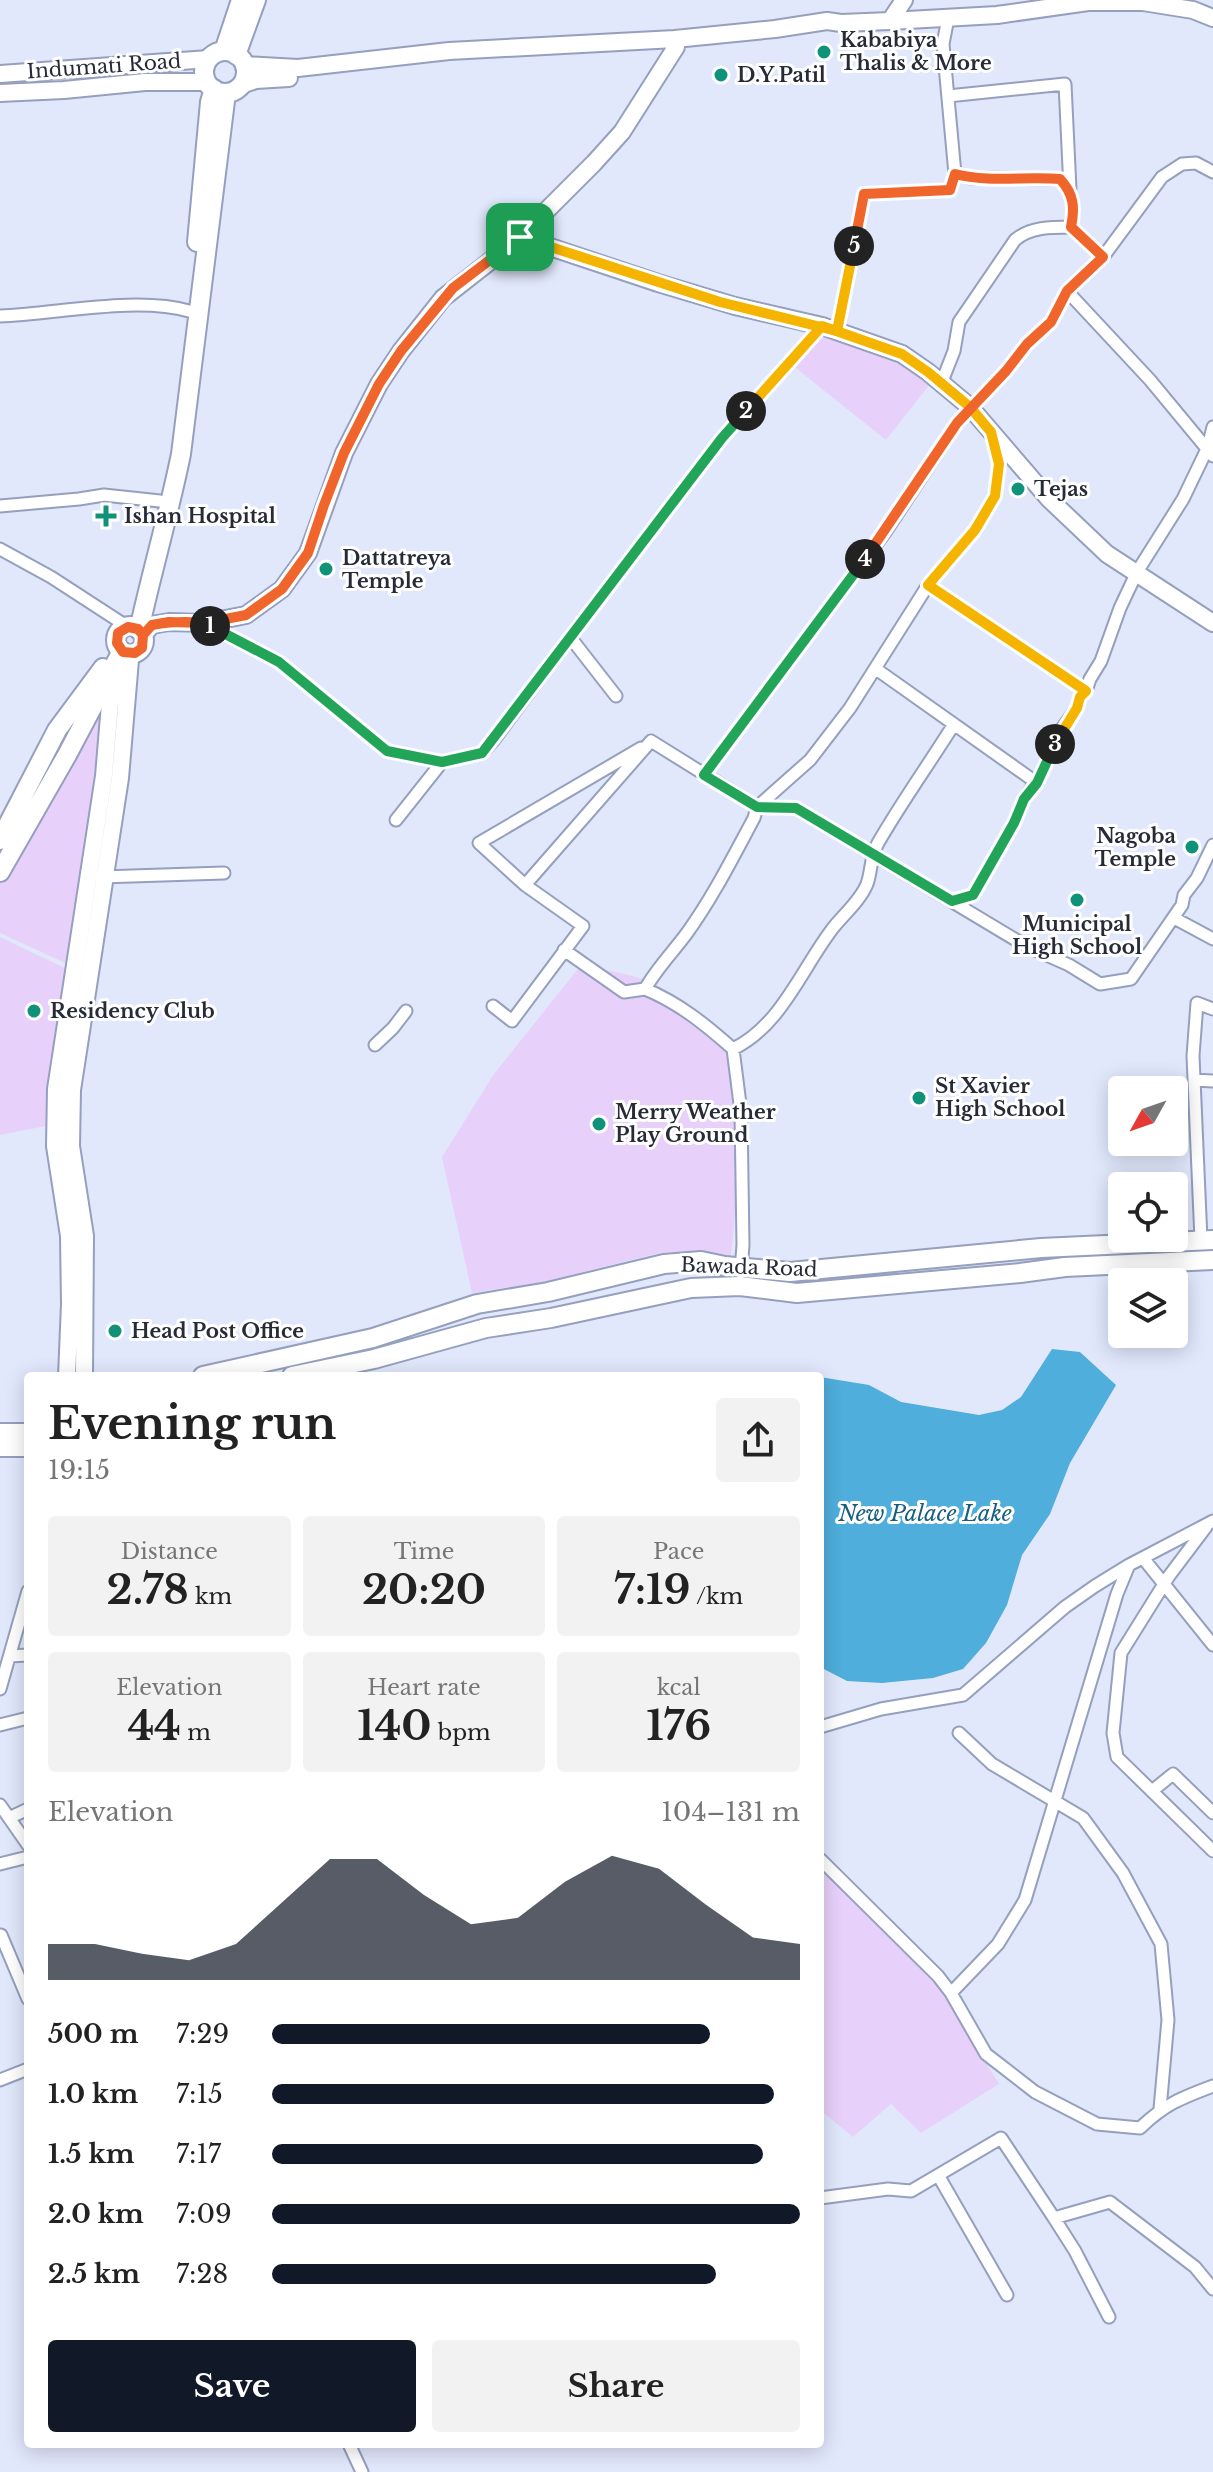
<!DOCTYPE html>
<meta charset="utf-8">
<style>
:root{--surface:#fff;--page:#f2f2f2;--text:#222;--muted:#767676;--accent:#111827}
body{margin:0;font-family:"Libre Baskerville",serif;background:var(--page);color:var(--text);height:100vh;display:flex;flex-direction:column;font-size:30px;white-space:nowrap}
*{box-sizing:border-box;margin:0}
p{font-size:26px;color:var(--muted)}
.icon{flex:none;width:44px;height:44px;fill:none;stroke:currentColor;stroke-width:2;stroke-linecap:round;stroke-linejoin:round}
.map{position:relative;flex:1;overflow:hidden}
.sheet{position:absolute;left:24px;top:1372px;width:800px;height:1076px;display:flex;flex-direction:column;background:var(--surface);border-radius:8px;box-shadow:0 4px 20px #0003}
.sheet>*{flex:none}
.needle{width:52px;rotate:230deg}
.tools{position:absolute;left:1108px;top:1076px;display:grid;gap:16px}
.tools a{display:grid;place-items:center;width:80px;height:80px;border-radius:8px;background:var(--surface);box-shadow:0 4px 20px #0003;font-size:40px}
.pin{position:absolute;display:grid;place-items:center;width:68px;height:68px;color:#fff;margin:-34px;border-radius:16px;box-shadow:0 4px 12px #0006}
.km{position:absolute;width:40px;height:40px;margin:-20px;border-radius:50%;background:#222;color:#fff;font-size:22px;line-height:40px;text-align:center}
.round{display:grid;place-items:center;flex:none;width:84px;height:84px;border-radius:8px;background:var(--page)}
.overview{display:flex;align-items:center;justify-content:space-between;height:136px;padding:0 24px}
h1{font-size:44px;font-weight:800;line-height:60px}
.metrics{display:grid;grid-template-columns:repeat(3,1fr);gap:12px;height:136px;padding:8px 24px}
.metrics div{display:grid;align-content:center;border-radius:8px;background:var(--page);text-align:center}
.metrics b{font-size:40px;font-weight:800}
.metrics small{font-size:22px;font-weight:400}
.metrics p{font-size:22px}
.chart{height:224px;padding:16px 24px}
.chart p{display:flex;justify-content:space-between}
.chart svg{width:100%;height:144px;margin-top:8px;fill:var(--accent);opacity:.7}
.cta{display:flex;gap:16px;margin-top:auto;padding:16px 24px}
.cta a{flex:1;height:92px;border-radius:8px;background:var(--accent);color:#fff;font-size:32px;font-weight:800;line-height:92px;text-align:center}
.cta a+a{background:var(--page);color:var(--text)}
ul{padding:0 24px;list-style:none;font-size:26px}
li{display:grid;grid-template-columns:128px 96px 1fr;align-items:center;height:60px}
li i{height:20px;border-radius:10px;background:var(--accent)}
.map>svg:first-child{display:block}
</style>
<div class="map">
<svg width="1213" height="2472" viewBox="0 0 1213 2472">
<rect width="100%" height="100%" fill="#e1e8fc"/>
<path fill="#e7d1fb" d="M819,329L898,361L930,384L886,440L792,365Z
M122,651L74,967L0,933V872Z
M0,937L73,972L56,1124L0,1135Z
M581,965C608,971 638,974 662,988C686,1001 707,1021 728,1039C737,1112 741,1187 730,1260L697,1251L659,1253L543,1282L472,1293L442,1157L494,1074Z
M820,1865L939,1986L999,2084L921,2133L891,2104L853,2137L820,2110Z"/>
<path fill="#4faedc" d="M1052,1349L1080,1352L1116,1385L1070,1463L1050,1514L1022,1555L1007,1605L986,1643L963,1669L933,1678L882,1683L847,1681L820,1667V1377L869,1385L901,1402L979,1415L1002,1410L1021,1397Z"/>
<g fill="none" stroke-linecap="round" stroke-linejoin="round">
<g stroke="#959fbe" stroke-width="15">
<path id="street" d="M948,18L943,44L955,174L971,178L1060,179C1074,194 1075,208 1071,227L1103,257
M948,96L1065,84L1070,189
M1067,291L1150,380L1213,456
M0,316C56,314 136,296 189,311
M837,331L864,194L950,190L955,174
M941,384L954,351L959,322L1015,240C1030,227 1051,227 1071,227
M0,506L79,499L104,495L160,501
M0,549L51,577L128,627
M928,585L1086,691
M205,624L279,662L387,751L442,762L482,753L493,741L570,637L616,696
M570,637L722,438L822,326
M876,669L1037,783
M704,775L886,531L957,423L1006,371L1027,344L1051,322L1067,291L1103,257L1162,177L1182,164L1196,163L1213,172
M396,820L442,762
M101,877L224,873
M525,885L651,741L757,807L796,808L1026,946L1069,965L1100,984L1131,979L1182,905L1184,895L1197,878L1213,845
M952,901L973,895L1014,823L1024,799L1040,776L1061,730L1077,708L1080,697L1086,691L1090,679L1101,661L1120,608L1137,572L1183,499L1208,447L1213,427
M1174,918L1213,939
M564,950L624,992L645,989
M493,1006L512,1021L583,926L525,885L479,843L641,748
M375,1045L393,1028L406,1011
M733,1049C781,1026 802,968 833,928C844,914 860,901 867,884C872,870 870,857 878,843C901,803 929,764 954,724
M1194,1080L1213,1081
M1201,1240L1193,1056L1197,1003L1213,1009
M741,1271L743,1245L741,1112L733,1049C706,1025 679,1003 645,989C657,968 673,952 687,933C713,897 733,857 754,818L757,807L810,760L850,708L928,585L975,530L995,496L999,464L992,436
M1206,1527L1169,1576L1121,1653L1113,1733L1117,1757L1213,1851
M1143,1558L1213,1645
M10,1656L28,1655
M0,1689L28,1591
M0,1725L28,1718
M820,1727L881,1709L963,1695L1065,1607L1095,1586L1129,1565L1213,1521
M959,1733L992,1764L1083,1818L1123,1873L1161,1944L1168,2020L1160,2109
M1152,1791L1173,1774L1213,1813
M0,1805L28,1845
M9,1818L28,1809
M820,1859L938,1976L951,1993L986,2054L1035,2092L1097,2124L1140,2128C1165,2104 1181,2098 1213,2086
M0,1864L28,1857
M1,1935L28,1999
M951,1993L998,1944L1025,1900L1117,1594L1129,1565
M0,2080L28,2069
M938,2175L1007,2295
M820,2198L888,2189L911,2191L1001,2138L1054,2218L1110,2202L1195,2267L1213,2289
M1054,2218L1075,2251L1109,2317
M349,2444L362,2472"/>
</g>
<g stroke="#959fbe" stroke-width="20">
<path id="secondary" d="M890,21L904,0
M244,65L298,68L449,51L675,39L775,29L827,21L841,23L890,21L997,15L1088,2H1143L1193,10L1213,18
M0,74L209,59
M241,85L256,80L289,78
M0,93L64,90L145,82H207
M520,237L658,283L735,306L822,326L902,354L928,372L970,407L1049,499L1107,554L1213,623
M143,635L152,625L169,622L205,623L246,615L282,589L308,553L344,453L379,384L401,351L443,298L516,241L594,163L622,132L676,47L675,39
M67,1376L70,1304L69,1236L55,1146L56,1089L104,776L110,704L122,660
M84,1376L85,1236L71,1146L72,1090L120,778L130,660"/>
</g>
<g stroke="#959fbe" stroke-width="22">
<path id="primary" d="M224,51L241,0
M204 72a21 21 0 1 1 42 0a21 21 0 1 1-42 0Z
M236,55L256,0
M197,242L210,102L214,89
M116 640a14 14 0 1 1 28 0a14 14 0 1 1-28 0Z
M139,630C152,571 169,513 181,454L226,93
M0,840L57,730L103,668
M0,872L67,755L122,651
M203,1376L373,1338L477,1304L548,1292L664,1264L701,1261L725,1266L790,1272L1041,1248L1213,1240
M292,1376L374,1359L486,1328L551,1318L691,1288L740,1286L797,1293L1020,1273L1065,1267L1213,1260
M0,1433H28
M0,1447H28"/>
</g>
<use href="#street" stroke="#fff" stroke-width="11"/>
<use href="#secondary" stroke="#fff" stroke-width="16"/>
<use href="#primary" stroke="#fff" stroke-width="18"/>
</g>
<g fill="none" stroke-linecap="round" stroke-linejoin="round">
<g stroke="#fff" stroke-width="16">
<path id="split-1" d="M210,626C194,619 170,622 152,625L143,635L138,629L128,627L118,633L117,643L123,652L135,653L142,648L143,635L152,625L169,622L205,623L246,615L282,589L308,553L324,505L344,453L379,384L401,351L453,288L520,237"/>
</g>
<g stroke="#fff" stroke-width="16">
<path id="split-2" d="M210,626L279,662L387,751L442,762L482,753L722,438L746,411"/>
</g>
<g stroke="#fff" stroke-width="16">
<path id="split-3" d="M746,411L822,326L902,354L928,372L970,407L991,432L999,464L995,496L975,530L928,585L1086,691L1080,697L1077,708L1055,744"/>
</g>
<g stroke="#fff" stroke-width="16">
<path id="split-4" d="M865,559L704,775L757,807L796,808L952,901L973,895L1014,823L1024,799L1037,783L1055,744"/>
</g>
<g stroke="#fff" stroke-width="16">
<path id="split-5" d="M854,246L864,194L950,190L955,174C989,183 1025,176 1060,179C1074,194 1075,208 1071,227L1103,257L1067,291L1051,322L1027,344L1006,371L957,423L865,559"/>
</g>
<g stroke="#fff" stroke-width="16">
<path id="split-6" d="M520,237L720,302L837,331L854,246"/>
</g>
<use href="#split-1" stroke="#f0652b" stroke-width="10"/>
<use href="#split-2" stroke="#22a559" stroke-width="10"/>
<use href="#split-3" stroke="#f5b400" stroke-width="10"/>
<use href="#split-4" stroke="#22a559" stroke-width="10"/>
<use href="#split-5" stroke="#f0652b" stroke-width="10"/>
<use href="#split-6" stroke="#f5b400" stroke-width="10"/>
</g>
<g fill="#109179" stroke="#fff" stroke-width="3">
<circle cx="824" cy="52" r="8"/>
<circle cx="721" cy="75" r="8"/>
<circle cx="1018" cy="489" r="8"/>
<path d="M102 504h8v8h8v8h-8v8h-8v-8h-8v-8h8z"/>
<circle cx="326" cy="569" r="8"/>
<circle cx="1192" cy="847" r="8"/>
<circle cx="1077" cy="900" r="8"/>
<circle cx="34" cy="1011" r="8"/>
<circle cx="919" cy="1098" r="8"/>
<circle cx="599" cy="1124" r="8"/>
<circle cx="115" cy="1331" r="8"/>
</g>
<g text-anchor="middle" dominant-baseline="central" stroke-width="6" stroke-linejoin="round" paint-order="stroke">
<g font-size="20" font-weight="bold" fill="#272b38" stroke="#fff" text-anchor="start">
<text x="840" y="40">Kababiya<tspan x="840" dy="23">Thalis &amp; More</tspan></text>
<text x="737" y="75">D.Y.Patil</text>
<text x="1034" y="489">Tejas</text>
<text x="124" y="516">Ishan Hospital</text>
<text x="342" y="558">Dattatreya<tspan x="342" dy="23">Temple</tspan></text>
<text x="1176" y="836" text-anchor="end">Nagoba<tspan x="1176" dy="23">Temple</tspan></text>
<text x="1077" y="924" text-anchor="middle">Municipal<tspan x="1077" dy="23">High School</tspan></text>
<text x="50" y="1011">Residency Club</text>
<text x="935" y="1086">St Xavier<tspan x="935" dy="23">High School</tspan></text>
<text x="615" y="1112">Merry Weather<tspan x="615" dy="23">Play Ground</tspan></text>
<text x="131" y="1331">Head Post Office</text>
</g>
<g font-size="20" fill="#272b38" stroke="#fff">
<text transform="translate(104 66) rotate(-4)">Indumati Road</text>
<text transform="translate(749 1267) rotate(2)">Bawada Road</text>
</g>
<g font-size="22" font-style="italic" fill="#165f7e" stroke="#fff">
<text x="925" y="1513">New Palace Lake</text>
</g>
</g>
</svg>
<div class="tools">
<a><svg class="needle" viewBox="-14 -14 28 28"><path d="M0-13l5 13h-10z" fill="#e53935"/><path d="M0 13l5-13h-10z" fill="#767676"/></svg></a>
<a><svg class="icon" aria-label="locate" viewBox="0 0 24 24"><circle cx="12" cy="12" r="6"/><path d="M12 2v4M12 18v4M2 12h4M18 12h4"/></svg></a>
<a><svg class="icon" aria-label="layers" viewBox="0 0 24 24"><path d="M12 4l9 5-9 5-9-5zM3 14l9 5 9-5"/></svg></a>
</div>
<div class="pin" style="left:520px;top:237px;background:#1e9e55"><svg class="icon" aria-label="arrive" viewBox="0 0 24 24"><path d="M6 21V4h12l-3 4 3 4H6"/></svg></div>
<b class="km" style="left:210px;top:626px">1</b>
<b class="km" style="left:746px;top:411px">2</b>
<b class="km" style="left:1055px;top:744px">3</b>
<b class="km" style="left:865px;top:559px">4</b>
<b class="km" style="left:854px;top:246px">5</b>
<section class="sheet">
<div class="overview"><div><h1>Evening run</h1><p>19:15</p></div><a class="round"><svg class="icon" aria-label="share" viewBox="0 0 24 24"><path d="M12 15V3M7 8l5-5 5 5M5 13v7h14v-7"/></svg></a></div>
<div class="metrics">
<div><p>Distance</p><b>2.78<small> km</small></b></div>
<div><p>Time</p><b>20:20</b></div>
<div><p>Pace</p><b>7:19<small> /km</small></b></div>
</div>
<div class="metrics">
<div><p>Elevation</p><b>44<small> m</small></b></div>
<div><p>Heart rate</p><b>140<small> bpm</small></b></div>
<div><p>kcal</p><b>176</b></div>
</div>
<div class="chart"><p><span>Elevation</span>104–131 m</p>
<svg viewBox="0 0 160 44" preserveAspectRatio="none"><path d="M0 44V33L10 33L20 36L30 38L40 33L50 20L60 7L70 7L80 18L90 27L100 25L110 14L120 6L130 10L140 21L150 31L160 33V44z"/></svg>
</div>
<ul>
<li><b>500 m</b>7:29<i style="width:83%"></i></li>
<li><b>1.0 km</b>7:15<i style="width:95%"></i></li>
<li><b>1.5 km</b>7:17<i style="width:93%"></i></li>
<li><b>2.0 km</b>7:09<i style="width:100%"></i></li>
<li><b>2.5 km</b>7:28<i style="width:84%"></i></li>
</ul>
<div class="cta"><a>Save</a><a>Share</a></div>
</section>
</div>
